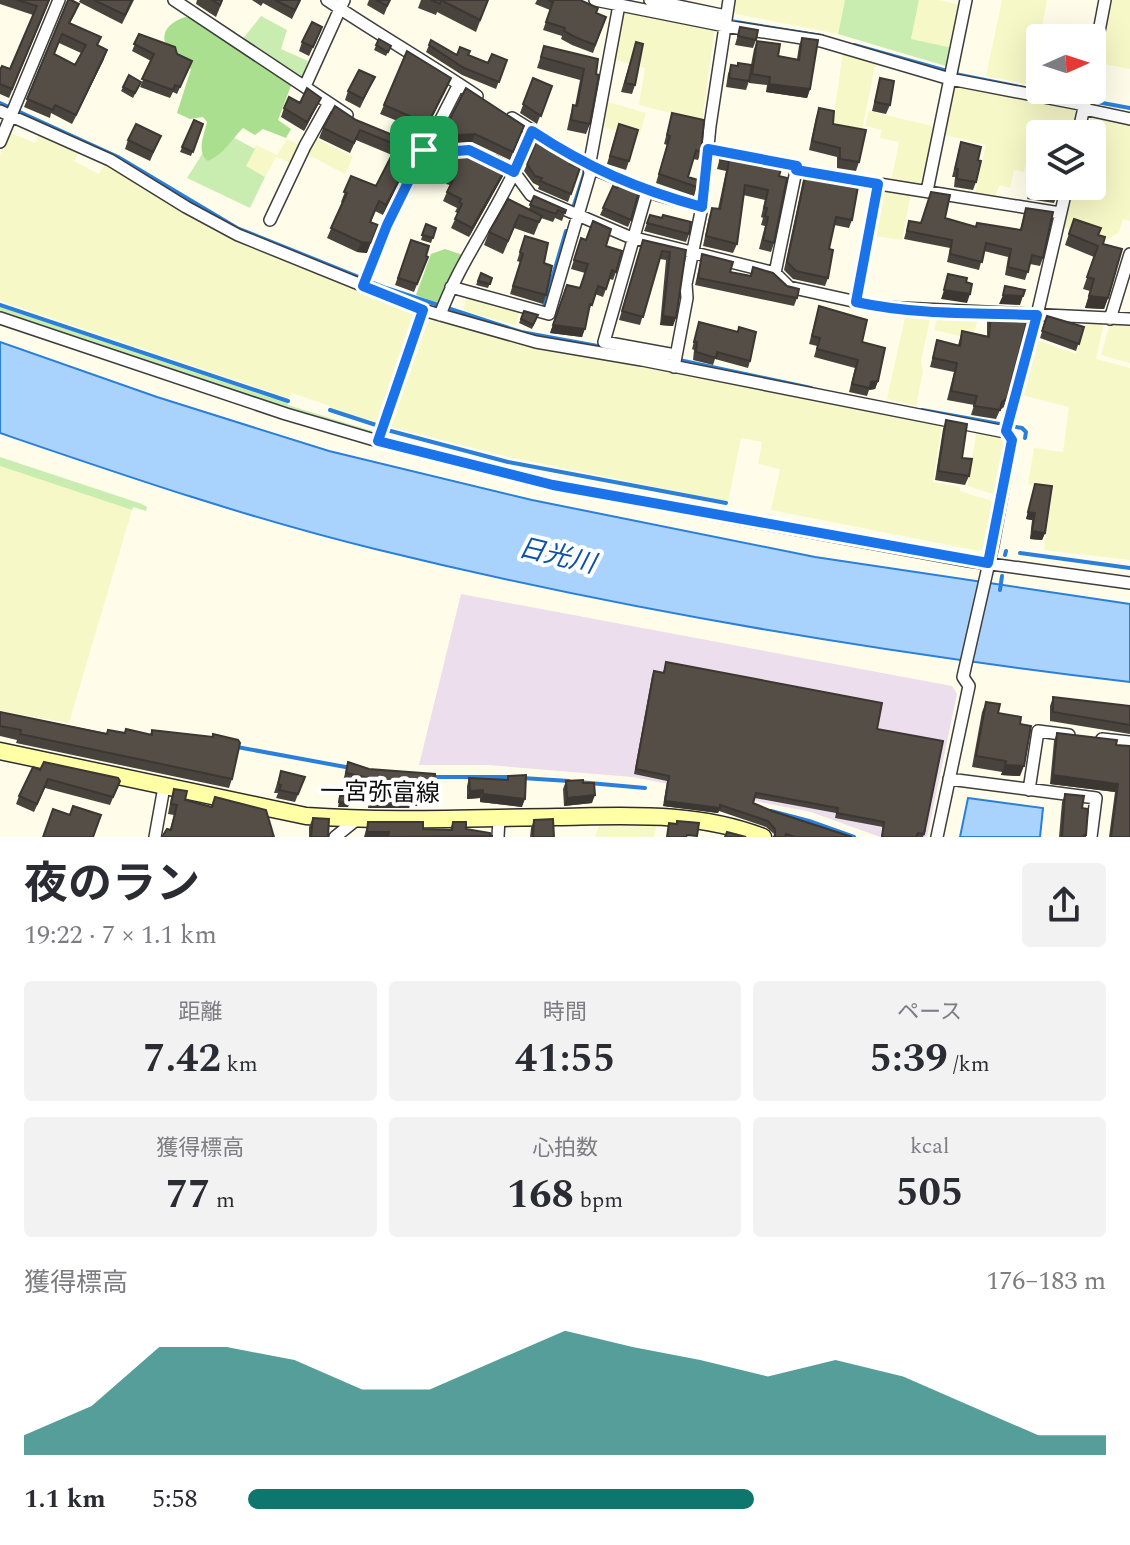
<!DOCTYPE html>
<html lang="ja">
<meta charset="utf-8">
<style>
:root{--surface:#fff;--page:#f2f2f3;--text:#2b2b33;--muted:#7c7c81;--accent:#0f766e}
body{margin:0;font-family:Spectral,"Noto Sans JP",serif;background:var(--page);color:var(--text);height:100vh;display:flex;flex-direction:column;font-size:30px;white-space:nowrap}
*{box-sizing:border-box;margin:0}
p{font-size:26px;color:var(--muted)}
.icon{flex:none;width:44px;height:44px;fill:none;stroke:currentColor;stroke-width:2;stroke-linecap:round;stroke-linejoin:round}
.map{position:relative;height:837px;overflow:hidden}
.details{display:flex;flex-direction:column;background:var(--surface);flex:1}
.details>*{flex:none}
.needle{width:52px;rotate:87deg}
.buttons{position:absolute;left:1026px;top:24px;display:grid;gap:16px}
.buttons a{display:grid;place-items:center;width:80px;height:80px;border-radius:8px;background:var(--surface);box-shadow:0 8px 32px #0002;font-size:40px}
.pin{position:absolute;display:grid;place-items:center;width:68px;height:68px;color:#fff;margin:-34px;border-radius:16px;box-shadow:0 4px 12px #0006}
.round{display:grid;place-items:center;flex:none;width:84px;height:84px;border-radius:8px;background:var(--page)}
.head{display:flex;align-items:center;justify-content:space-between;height:136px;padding:0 24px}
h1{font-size:44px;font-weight:700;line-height:60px}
.figures{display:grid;grid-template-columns:repeat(3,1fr);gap:12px;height:136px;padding:8px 24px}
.figures div{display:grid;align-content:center;border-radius:8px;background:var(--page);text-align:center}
.figures b{font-size:40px;font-weight:700}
.figures small{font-size:22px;font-weight:400}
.figures p{font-size:22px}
.chart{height:224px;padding:16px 24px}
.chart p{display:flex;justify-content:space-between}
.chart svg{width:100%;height:144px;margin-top:8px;fill:var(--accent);opacity:.7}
ul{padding:0 24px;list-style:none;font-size:26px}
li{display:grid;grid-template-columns:128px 96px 1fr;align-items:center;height:60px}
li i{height:20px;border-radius:10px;background:var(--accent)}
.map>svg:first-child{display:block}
</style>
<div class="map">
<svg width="1130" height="837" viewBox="0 0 1130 837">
<rect width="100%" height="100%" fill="#fffdea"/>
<path fill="#ecdeec" d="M461,594L952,686L957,694L927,837H880L811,812L632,777L488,765H419Z"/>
<path fill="#f6f8c7" d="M733,0H845L838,34L731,13Z
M919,0H939L962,5L953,48L911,39Z
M1002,0H1047L1042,27L1090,38H1040V87L986,76Z
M1112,0H1130V69L1099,63Z
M626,9L715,27L702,121L639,105L645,68L615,60L623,11Z
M843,52L876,61L861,135L832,128Z
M951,85L1076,106L1079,111L1074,133L1035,124L1024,172L1014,170L1010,188L999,185L995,198L975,193L986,145L941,134Z
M608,102L646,113L639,137L604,127Z
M869,111L936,127L924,183L921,186L891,181L899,142L880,138L882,130L865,126Z
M1094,117L1130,125V221L1123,219L1119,232L1107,240L1063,227L1072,186H1092V134H1085L1090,119Z
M8,132L35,143L40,132L80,149L74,161L99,174L106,162L204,222L416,310L380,425L329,409L330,406L292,393L289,398L0,301V155Z
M313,137L353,157L345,174L305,153Z
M287,139L301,146L292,164L276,157L265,177L245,166L256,145L277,155Z
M886,189L911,193L902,240L874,236L882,193Z
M467,295L520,310L516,325L463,311Z
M906,313L931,315L921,361L923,371L916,406L887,399Z
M941,315H975L978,319L972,339L934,330L937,319Z
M443,320L942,424L933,482L960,487V491L998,503L987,549L979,551L771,510L780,469L758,464L762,442L741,438L728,502L509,457L387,426L423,322Z
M1087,321L1104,322L1096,359L1130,368V560L1044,550L1053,489L1028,484L1034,448L1063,452L1069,407L1022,395L1037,340L1076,354Z
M1110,323H1130V363L1101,355Z
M977,430L1003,438L1007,452L1000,496L967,486Z
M0,466L132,510L69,723L0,711Z
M657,821L654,837H595L600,822Z"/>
<path fill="#c9edb0" d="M845,0H919L911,39L953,48L949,67L838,34Z
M261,16L287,30L281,49L308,61L303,78L296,77L241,41Z
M218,129L255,149L246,166L265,177L250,208L187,178Z
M0,306L288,402V405L372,431L368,434L289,411L0,314Z
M0,457L142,504L147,507L146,511L133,507L132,510L0,466Z"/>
<path fill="#a9df8e" d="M185,17L192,18L292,83L278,120L291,129L286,138L263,129L255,135L243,128C231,140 224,154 208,161C196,152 204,135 207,122L203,117L190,119L177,113L191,69C166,55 149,30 185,17Z
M445,249L463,255L441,304L416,295L431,254Z"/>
<path fill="#a9d3fc" stroke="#297fda" stroke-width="2" d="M0,342L157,397L329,451L532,500L815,557L1130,604V682C877,652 623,610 375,549C248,518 123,475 0,433Z
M968,798L1043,808L1040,837H960Z"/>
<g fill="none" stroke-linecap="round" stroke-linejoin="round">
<path stroke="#297fda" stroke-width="4" d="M730,21L822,36
M854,45L947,71
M955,74L1035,90
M1097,102L1130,108
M0,103L118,157L237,228L386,288L521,332L603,347
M574,205L585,171
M0,305L288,401
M544,306L566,231
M679,360L811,388
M330,410L379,426
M922,410L1022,428L1026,432L1025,438
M387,430L508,462L726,503
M1020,553L1130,568
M1005,555L1006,551
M1000,590L1002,576
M237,747L351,768
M430,777H510
M522,778L569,781
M578,782L645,788
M771,811L809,821L854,837"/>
<g stroke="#3e3e3e" stroke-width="14">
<path id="street" d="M174,0L347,115
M327,0C376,33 428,63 477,96
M595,0L725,26L821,41L950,79L1085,105
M650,0L726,16
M1092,68L1105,0
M305,86L344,0
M1084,109L1130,119
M0,111L110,160L186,207L238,235L423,310L536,342L642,360L1005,432
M512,118L596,170L658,195L702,207
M1078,134L1088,90
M0,142L59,0
M405,143L432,153L470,151
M494,161L514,172L531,195L627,236L775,273L789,287L880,307L1130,319
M767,161L797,166L775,273
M796,170L819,174
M848,179L1060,213
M647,191L604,342L675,355
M927,191L966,0
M270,220L305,146L329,103
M363,286L387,225L459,84
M451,287L549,314L590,174L589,167L619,5
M856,302L878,184
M440,315C457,269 484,231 506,188C516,170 524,150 532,131
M0,318L286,414L378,441L553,485L969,561L1130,583
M1110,319L1130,254
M674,367L687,298L686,284L702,207L710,126L729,0
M378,441L423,310
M1102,739L1130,742
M949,779L1096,798L1091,837
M1029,790L1038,731L1069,735
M155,837L164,787
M335,837L356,820
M498,837L499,818
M937,837L969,686L963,677L993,545L1012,440L1006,431L1037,315L1067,186"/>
</g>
<g stroke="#2d2d2d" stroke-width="19">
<path id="secondary" d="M0,751L306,816C389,822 473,818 557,817C627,816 696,811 763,837"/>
</g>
<use href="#street" stroke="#fff" stroke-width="11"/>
<use href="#secondary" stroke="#ffffa5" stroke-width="16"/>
</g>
<path fill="#49433d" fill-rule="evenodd" d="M0,0H50L9,98L0,94V70L10,69L33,15L0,4Z
M68,0L76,12L70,23L98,46L104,59L72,124L51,113L50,118L24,107ZM59,43L81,53L75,65L54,54Z
M80,0H134L122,24L79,2Z
M197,0H223L216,17L196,4Z
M252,0H301L292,19L263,3L261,6Z
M369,0H390L384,15L367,5Z
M421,0H488L476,32L437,12L436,15L418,8Z
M537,0H580L596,13L606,17L593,53L572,45L561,39L562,36L543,30L550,10L535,4Z
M740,27L756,40L753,48L735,45Z
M139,34L192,61L177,94L173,92L170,98L140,87L151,61L132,51Z
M318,36L309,56L299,51L302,42Z
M802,38L810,89L807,98L766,92L767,85L749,83V81L746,90L726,87L728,74L731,65L737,66L751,65L754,49L757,41L778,56L797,59L799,46Z
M379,39L391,46L386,56L374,50Z
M636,42L635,85L632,94L621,92Z
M429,45L457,55H468L488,63L507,60L496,89L462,75L426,52Z
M544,46L598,59L590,124L586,134L567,130L570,116L573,105L575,106L580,80L537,68Z
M375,77L360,108L345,100L348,91Z
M451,78L421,140L407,134L410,126L380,114L384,105Z
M533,78L552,86L537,124L520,113Z
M880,78L890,105L886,114L872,111Z
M139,86L133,98L121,91L123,87Z
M321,98L317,106L304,131L281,117L284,108Z
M819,108L833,124L859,162L856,171L837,168V157L809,150L816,117Z
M672,113L701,152L698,160L693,159L688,177L697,187L694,196L656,183L667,145L664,144Z
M194,120L203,124L191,156L180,152Z
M356,120L417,145L413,155L383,215L375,211L371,222L367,253L357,252L327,238L342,203L341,202L351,176L376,186L392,155L356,140L350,153L319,138L323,128Z
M524,126L510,160L472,142L438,144L441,136Z
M616,133L629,161L626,170L607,164Z
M161,136L150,161L125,149L128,140Z
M538,137L573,159L571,165L580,168L568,202L538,189L539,186L533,183L524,171Z
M961,142L978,160L976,182L973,190L954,187L955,177H952Z
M722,150L779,176L774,243L771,252L759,249L765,226L761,225L763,218L761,217L765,200L743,195L737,244L733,253L703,246L709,217L712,208L718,209L726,171L717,169Z
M441,153L507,166L503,176L469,237L451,228L458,213L455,212L457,208L443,201L450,185L446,184L451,168L438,163Z
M1040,160V186L1059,191L1054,203L1027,199L1031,187L1035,182Z
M806,172L852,220L849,228L834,225L829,249L828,278L825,286L793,279L784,270L803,180Z
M613,186L631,220L628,227L600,215Z
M534,196L566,210L562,221L555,218L553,222L541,218L534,235L514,228L503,254L484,245L489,232L529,209Z
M1026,208L1043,258L1040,266L1030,264L1025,280L1005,275L1008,257L984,251L979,270L947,262L950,248L904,239L909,221L921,223L945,218L975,227L1020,230Z
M650,215L689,234L686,242L644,231Z
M1074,219L1098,235L1103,244L1108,298L1104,309L1085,308L1090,291L1083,289L1094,257L1065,245Z
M426,224L436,228L431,243L421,240Z
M525,236L544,263L546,295L543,304L510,294L520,262L517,261Z
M411,240L428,257L414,292L395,285Z
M643,240L686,250L673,326L660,325L666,260L660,259L640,325L619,320Z
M606,246L616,272L613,280L610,279L603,297L595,294L588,313L582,337L550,333L567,285L580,288L585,273L571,269L578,247Z
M702,254L730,272L750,276L753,267L797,298L794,306L695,285Z
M481,273L492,278L488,288L476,285Z
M819,306L862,342L878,381L875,389L869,390L867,396L849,392L855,368L814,357L817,346L809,344Z
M524,311L538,315L532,329L519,323Z
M991,312L1007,398L1004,407L1000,410L996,419L971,415L974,405L947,400L954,372L930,367L937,340L958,345L962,331L987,336V321Z
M1047,316L1084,327L1076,351L1040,338Z
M699,322L750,361L748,368L715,359L713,365L693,360L694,350L692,349Z
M946,420L969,476L965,485L935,480L943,429Z
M1035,484L1045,533L1042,540L1030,539L1032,520L1026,519Z
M666,662L877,729L926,830L923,837H881L883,827L835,818L836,813L755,798L753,803L772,811L852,837H773L774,834L766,827L719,811L718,813L663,806L667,781L634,774L652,676L654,671L663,673Z
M1053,697L1130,706V734L1050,721V706Z
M986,702L998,713L1020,724V776L1001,775L1002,772L972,767L982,712Z
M0,712L106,733L150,734L152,730L232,779L229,788L16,743L17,740L0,736Z
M1057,733L1116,745L1130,837H1109L1115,792L1050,784L1054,741Z
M348,762L369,769L435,774L431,806H410V805L409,808H368L372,794L407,795L343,781Z
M40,770L120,781L110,805L45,788L34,812L16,804L19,796Z
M281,771L305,777L295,802L276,798L278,793H274Z
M508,776L522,807L480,802V798L467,799V786L469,778L507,780Z
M566,781L583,783L592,803L564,806L563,789Z
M174,789L185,800L211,807L215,797L274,837L170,829L174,815L168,814L171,798Z
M1065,794L1082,808L1086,837H1059L1062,802Z
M313,818L328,837H309V827Z
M534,820L554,837H530L531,828Z
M368,822L423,829L450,830L453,822L466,829L493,837H364Z"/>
<path fill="#3c3732" d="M107,50L104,59L72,124L76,115Z
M451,78L448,86L421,140L424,131Z
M769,84L810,89L807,98L766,92Z
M321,98L317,106L304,131L307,122Z
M475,134L472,142L438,144L441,136Z
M417,145L413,155L383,215L386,205Z
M507,166L503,176L469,237L472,228Z
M374,235L367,253L357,252L361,242Z
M944,290L970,294L967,303L941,299Z
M1003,295L1023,296L1020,305L999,304Z
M1089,296L1108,298L1104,309L1085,308Z
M663,316L676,318L673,326L660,325Z
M553,325L585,329L582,337L550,333Z
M878,381L875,389L869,390L871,382Z
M1028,512L1035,513L1032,520L1026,519Z
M1032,531L1045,533L1042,540L1030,539Z
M1005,765L1024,766L1020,776L1001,775Z
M1053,775L1118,784L1115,792L1050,784Z
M483,790L480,798L467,799L470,791Z
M483,794L525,799L522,807L480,802Z
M595,795L592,803L564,806L567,798Z
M413,797L434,798L431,806H410Z
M371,799L412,800L409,808H368Z
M665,801L720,808L718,813L663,806Z
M339,802L350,803L348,807H338Z
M367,832H389L387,837H365Z"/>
<path fill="#554e47" stroke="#3c3732" stroke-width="2" fill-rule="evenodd" d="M17,0H49L12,89L0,84V70L2,66L10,69L37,6Z
M68,0H71L79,4L69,23L101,37L97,45L107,50L76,115L55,105L53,110L27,99ZM62,34L86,45L75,65L54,54Z
M94,0H132L125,15Z
M212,0H222L220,5Z
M275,0H300L295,10Z
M376,0H390L387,6Z
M431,0H488L480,20L441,0L440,4Z
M548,0H580L598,8L596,13L606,17L595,45L575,37L564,31L565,28L546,22L553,2Z
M312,22L322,27L313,47L302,42Z
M740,27L758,30L756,40L738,36Z
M139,34L175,47L177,54L192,61L180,87L175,85L173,90L142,79L154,54L134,44Z
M802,38L818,40L810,89L769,84L770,77L752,74L757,41L780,44L778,56L799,60Z
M379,39L391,46L388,52L376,45Z
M431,40L457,55L460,47L470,51L468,55L488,63L492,54L507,60L499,82L464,68L429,45Z
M636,42L643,44L635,85L625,83Z
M544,46L598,59L596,74L599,75L590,124L571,120L573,105L577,106L584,69L541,57Z
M407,51L451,78L424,131L410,126L414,118L384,105Z
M738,63L752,65L749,81L729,78L731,65L738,66Z
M359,70L375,77L363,99L348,91Z
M129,75L141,82L135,93L123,87Z
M533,78L552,86L541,116L523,104Z
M880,78L894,81L890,105L875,102Z
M307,88L321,98L307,122L284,108L289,97L300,103Z
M466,88L524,126L513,152L475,134L441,136Z
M335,106L356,120L417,145L386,205L379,201L370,222L378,225L371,243L361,242L331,228L347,193L344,192L351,176L376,186L397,145L360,130L354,143L323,128Z
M819,108L834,111L833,124L866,130L859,162L840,159V148L812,141Z
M672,113L704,120L701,152L696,150L688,177L698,180L697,187L659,174L670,136L667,135Z
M194,120L203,124L193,152L182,147Z
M136,124L161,136L153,152L128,140Z
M619,124L638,130L629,161L610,156Z
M1063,126L1061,134H1048L1049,127Z
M538,137L573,159L570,164L580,168L571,194L540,181L542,178L535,176L527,164Z
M961,142L981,147L978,160L981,161L976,182L957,179L958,169H955Z
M471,149L507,166L472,228L455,219L462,204L459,202L461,199L447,192L455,176L449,174L454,158L441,153Z
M722,150L783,162L779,176L787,178L774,243L763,240L768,217L765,216L767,208H764L768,190L745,185L737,244L706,236L712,208L720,209L729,161L720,160Z
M1040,168V186H1060L1059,191L1031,187L1038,179Z
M806,172L859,181L852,220L836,217L829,249L833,250L828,278L796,271L787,262Z
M621,180L640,188L631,220L603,208L613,186L617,188Z
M931,192L950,195L945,218L976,227L977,223L1021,230L1026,208L1053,212L1043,258L1032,255L1028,272L1008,267L1011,249L986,243L982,262L950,254L952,240L907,231L909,221L921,223Z
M534,196L566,210L565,213L558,210L556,214L530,205Z
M508,199L542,216L539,222L519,215L508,241L489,232Z
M650,215L662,218L663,215L691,222L689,234L647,223Z
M1074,219L1101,228L1098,235L1105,237L1103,244L1122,249L1108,298L1089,296L1094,279L1087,277L1098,246L1069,234Z
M593,221L611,229L606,246L622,251L616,272L612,270L606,289L598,286L592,305L590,304L585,329L553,325L567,285L580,288L588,264L574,260L581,238L586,240Z
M426,224L436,228L433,238L422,235Z
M525,236L548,243L544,263L552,266L546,295L513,286L523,254L520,252Z
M411,240L429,246L426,256L428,257L417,284L398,278Z
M643,240L686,250L676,318L663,316L670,252L662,251L643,317L622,311Z
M702,254L733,262L730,272L751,276L753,267L773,273L787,286L799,289L797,298L698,278Z
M481,273L492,278L490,284L478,281Z
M948,274L967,278L966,282L972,284L970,294L944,290Z
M1005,286L1025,290L1023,296L1003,295Z
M819,306L867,320L862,342L885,348L878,381L871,382L870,388L852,384L858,360L817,349L820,338L812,336Z
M524,311L538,315L533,325L521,319Z
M991,312L1029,314L1007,398L1002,402L1000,410L974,406L977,396L951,391L957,363L933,358L937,340L960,346L962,331L989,337Z
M1047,316L1084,327L1079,344L1042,331Z
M699,322L738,332L739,327L756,332L750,361L717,352L716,358L696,352L697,342H694Z
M946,420L967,424L962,458L972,459L969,476L938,471Z
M1035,484L1052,486L1045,533L1032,531L1035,513L1028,512Z
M666,662L882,703L877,729L943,741L924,834L918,833L916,837H882L884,822L837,813L838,808L756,793L753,803L772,811L852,837H795L786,834L785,837H774L775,836V829L768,821L720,805V808L665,801L669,776L636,769L654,671L664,673Z
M1053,697L1130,706V725L1053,712Z
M986,702L1000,704L998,713L1021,717L1020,724L1031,726L1024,766L1005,765L1006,761L976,756Z
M0,712L107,734L108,730L125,733L126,729L152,735V730L213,737V734L238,740L240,743L232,779L20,734L21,730L0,726Z
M1057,733L1117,740L1116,745L1130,746V837H1111L1118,784L1053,775Z
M44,762L118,778L120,781L113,797L48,779L37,804L19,796L33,767L40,770Z
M348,762L369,769L435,774L434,798L413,797L414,788L346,773Z
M281,771L305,777L298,794L279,790L281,785L278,784Z
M526,775L525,799L483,794V790L470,791L469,778L508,780V776Z
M583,780V783H594L595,795L567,798L566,781Z
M174,789L187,791L185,800L212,807L215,797L266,810L274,837H162L167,829L171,830L177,805L171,804Z
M372,794L412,796V800L371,799Z
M1065,794L1084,796L1082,808L1088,809L1086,835H1084L1083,837H1062Z
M340,796H350V803L339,802Z
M73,806L101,815L93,837H43L53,809L70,815Z
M313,818L329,819L328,837H311Z
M553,819L554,837H533L534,820Z
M677,821L699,823L697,836L687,835L686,837H667L669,823L677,824Z
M368,822H423V829L452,830L453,822H466V829L490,833V836H493L388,837L389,832H367Z
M727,832L746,837H725Z"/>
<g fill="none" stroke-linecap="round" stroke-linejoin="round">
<g stroke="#fff" stroke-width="16">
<path id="route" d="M532,131C588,168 637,189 702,207L708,149L797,166L796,170L878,184L856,302C915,315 977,313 1037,315L1006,431L1012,440L988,563L553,485L378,441L423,310L363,286L387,225L424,150L432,153L469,150L514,172Z"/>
</g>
<use href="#route" stroke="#1a73e8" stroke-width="10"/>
</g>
<g text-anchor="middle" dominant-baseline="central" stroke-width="8" stroke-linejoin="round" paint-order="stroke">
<g font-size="24" fill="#0b0b0b" stroke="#fff">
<text transform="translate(380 793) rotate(1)">一宮弥富線</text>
</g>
<g font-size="26" font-style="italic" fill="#0a51a8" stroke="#fff">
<text transform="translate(557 556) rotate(13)">日光川</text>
</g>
</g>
</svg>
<div class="buttons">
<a><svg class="needle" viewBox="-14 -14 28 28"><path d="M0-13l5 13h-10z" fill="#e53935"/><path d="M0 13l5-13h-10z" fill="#7c7c81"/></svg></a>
<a><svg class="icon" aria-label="layers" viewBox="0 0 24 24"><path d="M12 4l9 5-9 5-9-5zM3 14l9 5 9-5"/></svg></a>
</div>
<div class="pin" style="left:424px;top:150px;background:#1e9e55"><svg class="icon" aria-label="arrive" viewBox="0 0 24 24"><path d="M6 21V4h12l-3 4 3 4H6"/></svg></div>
</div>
<section class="details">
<div class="head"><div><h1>夜のラン</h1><p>19:22 · 7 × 1.1 km</p></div><a class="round"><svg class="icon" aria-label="share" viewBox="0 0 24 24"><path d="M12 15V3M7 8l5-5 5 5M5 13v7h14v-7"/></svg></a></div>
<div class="figures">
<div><p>距離</p><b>7.42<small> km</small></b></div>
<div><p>時間</p><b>41:55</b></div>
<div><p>ペース</p><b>5:39<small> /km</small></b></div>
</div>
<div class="figures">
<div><p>獲得標高</p><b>77<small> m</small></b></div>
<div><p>心拍数</p><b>168<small> bpm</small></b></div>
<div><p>kcal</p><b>505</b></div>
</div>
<div class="chart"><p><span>獲得標高</span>176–183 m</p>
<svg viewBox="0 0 160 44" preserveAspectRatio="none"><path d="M0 44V38L10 29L20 11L30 11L40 15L50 24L60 24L70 15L80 6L90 11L100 15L110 20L120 15L130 20L140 29L150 38L160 38V44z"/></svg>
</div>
<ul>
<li><b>1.1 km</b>5:58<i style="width:59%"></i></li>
</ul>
</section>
